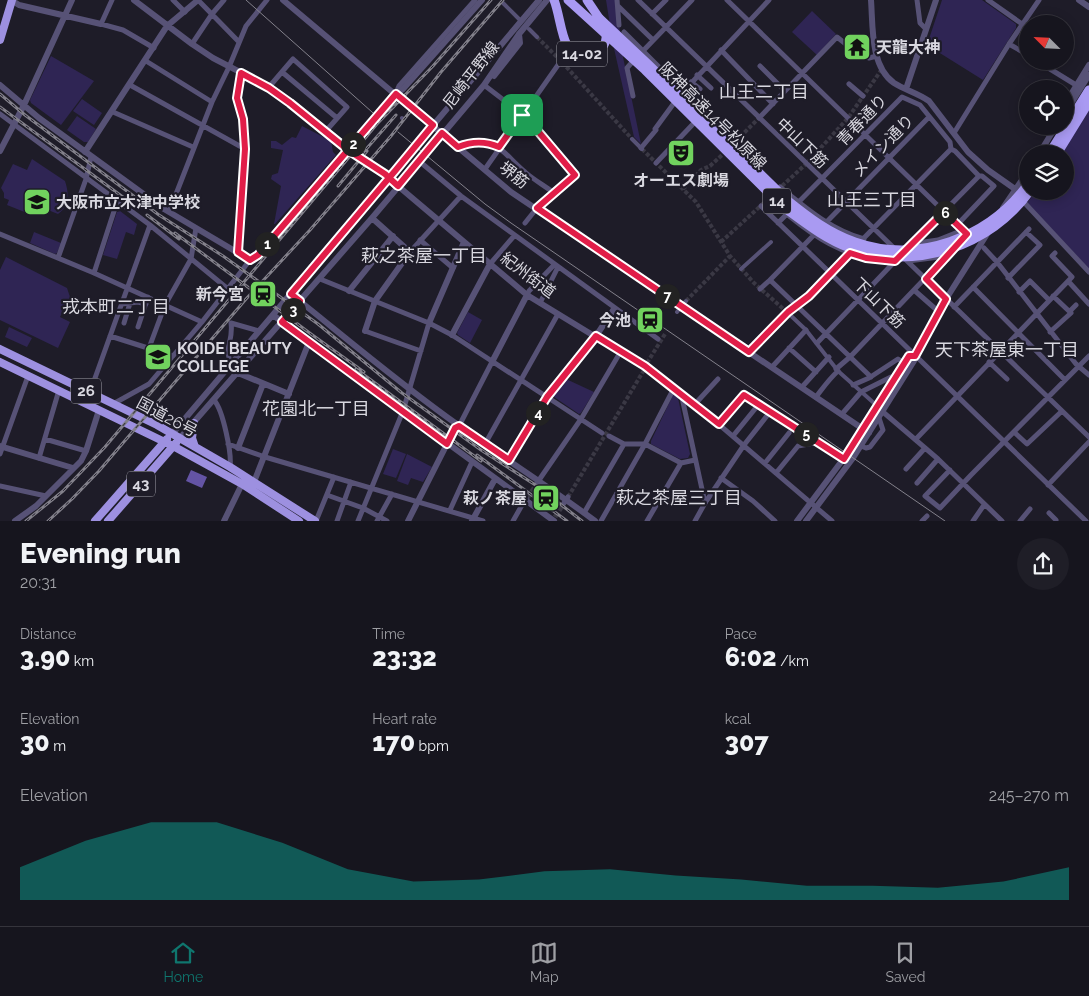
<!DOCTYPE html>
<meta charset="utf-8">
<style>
:root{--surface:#16151e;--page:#1f1e27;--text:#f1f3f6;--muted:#9e9fa4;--line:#35343c;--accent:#0f766e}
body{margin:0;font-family:Raleway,"Noto Sans JP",sans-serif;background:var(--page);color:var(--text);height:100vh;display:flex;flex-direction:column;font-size:19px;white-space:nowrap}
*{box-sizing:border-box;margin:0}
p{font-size:16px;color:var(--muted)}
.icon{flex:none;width:28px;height:28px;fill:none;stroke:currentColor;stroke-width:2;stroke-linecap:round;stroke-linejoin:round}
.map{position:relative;height:521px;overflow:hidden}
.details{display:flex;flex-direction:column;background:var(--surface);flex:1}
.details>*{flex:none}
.needle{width:32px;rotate:294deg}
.tools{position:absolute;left:1019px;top:15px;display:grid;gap:10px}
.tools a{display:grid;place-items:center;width:55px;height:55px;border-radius:50%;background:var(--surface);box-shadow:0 2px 12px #0003,0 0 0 1px var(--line);font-size:25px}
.pin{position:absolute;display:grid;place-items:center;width:42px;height:42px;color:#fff;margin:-21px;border-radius:10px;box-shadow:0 2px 8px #0006}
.km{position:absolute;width:25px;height:25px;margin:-12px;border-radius:50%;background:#222;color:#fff;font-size:14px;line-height:25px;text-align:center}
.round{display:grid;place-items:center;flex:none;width:52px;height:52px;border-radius:26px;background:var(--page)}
.overview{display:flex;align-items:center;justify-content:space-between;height:85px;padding:0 20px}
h1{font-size:28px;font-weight:800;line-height:38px}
.metrics{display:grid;grid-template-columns:repeat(3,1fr);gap:8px;height:85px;padding:5px 20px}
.metrics div{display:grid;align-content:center}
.metrics b{font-size:25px;font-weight:800}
.metrics small{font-size:14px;font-weight:400}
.metrics p{font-size:14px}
.chart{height:140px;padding:10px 20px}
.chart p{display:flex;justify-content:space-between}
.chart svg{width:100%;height:90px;margin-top:5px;fill:var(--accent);opacity:.7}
.menu{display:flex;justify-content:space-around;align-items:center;height:70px;border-top:1px solid var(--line);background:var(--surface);font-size:14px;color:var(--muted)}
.menu a{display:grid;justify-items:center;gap:2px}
.menu .current{color:var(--accent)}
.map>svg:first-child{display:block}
</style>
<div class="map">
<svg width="1089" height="521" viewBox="0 0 1089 521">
<rect width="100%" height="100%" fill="#1e1c28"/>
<path fill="#2f2554" d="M606,0H616L623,57L641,144L634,137L613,44Z
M942,0H982L1016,24V28L983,80L927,45Z
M812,11L836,34L817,55L792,32Z
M51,56L94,81L61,125L31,103L30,100Z
M82,99L102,113L94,125L73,111Z
M1089,110V269L1027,203L1036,191H1065V154H1061Z
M77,116L96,129L88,142H84L67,130Z
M302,126L331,141L333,152L336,155L275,224H274L281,186L271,179L272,175L278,173L283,150L271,148V141H276L282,145L292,137L296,138Z
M32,159L65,181C69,194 70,205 58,214L33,204L27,213L7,205L9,200L4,198V193L1,188L13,164L27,170Z
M120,211L137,224L134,235L126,232L117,259L103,255L117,212Z
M34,232L61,243L57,253L55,254L30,243Z
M6,257L67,288L70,297L60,317L70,322L58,348L0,320V270Z
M468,312L482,320L470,343L458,335L457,333Z
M9,327L32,338L27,347L5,337Z
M566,379L594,392L581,413L579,414L554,397L553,394Z
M673,395H675L678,398L690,454L688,458L680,459L651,444V441Z
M393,449L406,454L396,478L383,474Z
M407,454L432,467L423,482L411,478L408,485L397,481Z"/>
<path fill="#6454a5" d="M191,470L207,477L202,488L186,481Z"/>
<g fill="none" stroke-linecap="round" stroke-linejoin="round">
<path stroke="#3a3844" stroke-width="4" stroke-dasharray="4 2" stroke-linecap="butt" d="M537,37L561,61L632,139
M736,141L759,118
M642,149L696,202L730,256L754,283L788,313
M782,186L806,164L848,118L882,69
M683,189L701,170L710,166L722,155
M721,242L767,200
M686,301L730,256
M647,363L665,334
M568,497L644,370"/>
<path stroke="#3a3844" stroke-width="5" stroke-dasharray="5 2.5" stroke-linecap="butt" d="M527,498L537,484
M555,517L564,503"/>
<path stroke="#575276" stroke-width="4" d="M503,3L519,19
M529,29L537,37
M402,118L403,119
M632,139L642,149
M741,269L771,242
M677,312L686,301
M788,313L806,330L838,371L875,404"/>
<path stroke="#575276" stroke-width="5" d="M112,0L101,24L123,30L154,48
M173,0L185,12
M198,0L239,42
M617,0L619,25
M638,0L894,248
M727,0L968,235
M917,0L920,23L926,29
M988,0L1022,24
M618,6L653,40
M652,14L666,0
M624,32L735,143
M192,44L212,14L224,0
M1009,44L1028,55
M721,50L773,104
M642,52L692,0
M146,61L212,102
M1037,61L1076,85
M760,66L785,91
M282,72L337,118
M697,75L711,88
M691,82L700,89
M849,84L863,96
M130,85L245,149
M484,85L526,117L575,175L537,208L525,223
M269,87L293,59L347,107L325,132
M396,93L399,86L475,0
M682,93L769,0
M633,96L627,68L634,60
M113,112L193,147
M0,114L150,225L228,289
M759,118L837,37L847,45L869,58L877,56
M954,133L1009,44L1039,0
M458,147C496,132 501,152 525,172C534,180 545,186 554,193
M641,148L656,130L655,129L677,99
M348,150L385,174L398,186
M419,161L461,196L658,339
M656,163L694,123
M485,169L558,65
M780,187C806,208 831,230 864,239
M1021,199L1089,272
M761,206L1086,521
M169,212L212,102L229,67L246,26L267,0
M788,215C815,237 842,255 877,259
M778,223L902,97L920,105L950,142L951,149L955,151L979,176H982L994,186L958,224
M0,234L94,273L202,322
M420,240L453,268
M861,241L951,149
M911,244L938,240L963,230
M984,248L997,262L1076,364L1089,375
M907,249L979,176
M239,252L245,149L243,119L237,98L241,73
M410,252L461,196
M58,258L86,179L91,157
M904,258L1089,437
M908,261L947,256
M490,264L514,236
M94,273L117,202
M1008,278L1040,245L1026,232
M320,279L429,323L452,335L602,433
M1068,281L1089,304
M973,287L1065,380
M760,289L770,280
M914,290L939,312
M1019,292L1030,281L1049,300
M527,295L529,291L554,265
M540,303L558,267
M122,304L138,302L146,304
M954,307L1029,229
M1070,311L1076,305
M124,323L130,303
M138,327L148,297
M365,331L421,351
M1050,332L1071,313L1053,296
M110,336L173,356
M817,343L899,257
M149,348L165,305L191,259L196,228
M789,348L816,372
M749,352L788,313L809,295L852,251
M989,362L1007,379
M229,365C230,360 229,358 228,353C228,344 233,336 231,323L259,331
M645,367L695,404L832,521
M772,367L806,330
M836,369L850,357L953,249
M871,377L770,280L929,117
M853,385L869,378L898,359L904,363
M802,387L829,357
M90,392L150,225
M681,393L705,503
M816,397C823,388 829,379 838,371
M214,400C223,410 232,454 230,467
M113,404L149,384L202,322L250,260
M695,404L718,379
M883,412L938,459L1002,521
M842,414L861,392L891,377L894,379
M719,424L744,395L844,459
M1014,432L1027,444L1062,411
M609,436L624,444H645L681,463L695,460
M733,436L759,404
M45,439L86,451
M916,439L1072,277L1052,256L1055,253
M228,444L265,457L483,521
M447,444L455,428L459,426L492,362
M485,444L558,314
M861,446L866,448L870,447L883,430L879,418
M0,454L28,376
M39,458L59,390
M765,463L789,433
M906,469L925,448
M950,470L925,496L940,508L971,475L1089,356
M776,473L798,446L819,442
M721,478L753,501L775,521
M537,483L581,419L621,351
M917,483L938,459
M1048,485L1089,442
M0,486L46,496
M327,495L363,508L387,521
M564,503L568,497
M450,510L472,462
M584,513L624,444
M1049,513L1056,520
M316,521L334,477
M337,521L351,482
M358,521L403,411L429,323
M377,521L392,494
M513,521L526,498
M601,521L645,444L674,388
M647,521L681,463
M695,521L705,503L744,445L770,412
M922,521L927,516
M973,521L984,505
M1020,521L1030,509"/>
<path stroke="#575276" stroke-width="6" d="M11,0L19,5L101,24
M134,0L192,44L213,58L269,87L348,150
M283,0L511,192L869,433
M871,0C873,26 870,66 894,83C905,90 918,93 929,101L968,152L988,170L1015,189
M1079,0L1089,7
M494,76L520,43L519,34
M0,85L39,118L164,209L250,260L258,255L396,94L403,89L482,0
M906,89L936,0
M1065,104L1089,65
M1065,113L1089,75
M0,151L24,105L72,0
M85,152L167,26L198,0
M1039,154L1056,126
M398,186L527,295L645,367
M1003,208L1028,171
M349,291L393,236
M291,294C346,338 400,384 458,425C503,458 550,487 595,521
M273,315L309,342L554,521
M429,323L464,242
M365,331L375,301L410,252L372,218
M452,335L490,264
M492,362L527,295
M229,365L238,373L289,394
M172,434L539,0
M180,438L372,218L484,85L519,34L547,0
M0,446L73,468
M238,448L263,384
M509,460L547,397L596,336L614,309
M254,482L309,342
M15,521L36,506L81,461L86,451L99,410
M224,521L242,484
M408,521L447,444
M472,521L495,479
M797,521L847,454L909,356H915
M806,521L853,458L914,361L915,356L946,299L989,231"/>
<path stroke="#9d90e0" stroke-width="8" d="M0,40L12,0
M0,349L157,425L230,467L315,521
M0,362L173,446L242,484L299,521
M194,423L192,438L195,447
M95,521L167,439
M108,521L176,443"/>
<path stroke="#a99af2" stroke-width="9" d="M554,0C559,12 561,35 567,45C577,61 609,55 606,34C604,22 593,10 587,0
M1049,154L1089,90
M1057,154L1089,102"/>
<path stroke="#83818b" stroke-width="1" d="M246,0L381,120
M398,132L485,204L511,223L945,521"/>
<g stroke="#83818b" stroke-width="3">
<path id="rail" d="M0,94L25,115L159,215L223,256L318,324L402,393L481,450L537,486L582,521
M0,107L127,200
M361,155L396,115
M338,186L367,151
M147,215L179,239
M175,233L311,334L364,372
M356,369L481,461
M477,455L567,521
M26,521L63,491L105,447L377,124L433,66L491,0
M48,521L72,499L99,471L246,299L310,230L391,136L441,72L503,0"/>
</g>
<use href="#rail" stroke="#1e1c28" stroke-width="1" stroke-dasharray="4" stroke-linecap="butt"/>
<path stroke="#a99af2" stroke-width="9" d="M568,0L645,70L782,206C804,222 825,239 850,248C914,272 991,246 1030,191
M597,16L649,65L787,200C808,217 829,233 855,242C918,264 989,238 1028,184"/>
</g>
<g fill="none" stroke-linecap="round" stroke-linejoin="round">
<g stroke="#fff" stroke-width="10">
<path id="route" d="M522,115L499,147C485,141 473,141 458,147L442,133L398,186L385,174L348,150L258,255L250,260L238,252L245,149L243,119L237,98L241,73L269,88L290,103L348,150L396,94L433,125L395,171L383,185L291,294L300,301L282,322L447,444L455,428L459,426L509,460L547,397L596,336L645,366L719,424L744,395L844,459L909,356H915L946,299L926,279L967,234L944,212L895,261L866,258L850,253L809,296L788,312L749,352L537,208L575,175L526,117L522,115"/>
</g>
<use href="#route" stroke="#e11d48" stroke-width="6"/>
</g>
<defs>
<g id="temple-square" transform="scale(1.4375)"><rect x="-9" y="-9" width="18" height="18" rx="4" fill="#71d25e" stroke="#1e1c28"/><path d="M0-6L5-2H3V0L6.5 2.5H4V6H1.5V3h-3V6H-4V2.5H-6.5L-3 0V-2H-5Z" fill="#111"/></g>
<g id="theatre-square" transform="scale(1.4375)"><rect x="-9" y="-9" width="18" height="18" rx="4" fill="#71d25e" stroke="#1e1c28"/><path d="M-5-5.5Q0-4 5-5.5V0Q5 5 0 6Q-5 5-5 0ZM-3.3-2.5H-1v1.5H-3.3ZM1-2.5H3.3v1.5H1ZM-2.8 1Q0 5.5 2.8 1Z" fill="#111"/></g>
<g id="school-square" transform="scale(1.4375)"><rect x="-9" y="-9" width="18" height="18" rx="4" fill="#71d25e" stroke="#1e1c28"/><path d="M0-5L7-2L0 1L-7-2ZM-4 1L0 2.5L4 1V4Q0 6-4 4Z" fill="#111"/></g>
<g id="station-square" transform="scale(1.4375)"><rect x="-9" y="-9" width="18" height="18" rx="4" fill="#71d25e" stroke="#1e1c28"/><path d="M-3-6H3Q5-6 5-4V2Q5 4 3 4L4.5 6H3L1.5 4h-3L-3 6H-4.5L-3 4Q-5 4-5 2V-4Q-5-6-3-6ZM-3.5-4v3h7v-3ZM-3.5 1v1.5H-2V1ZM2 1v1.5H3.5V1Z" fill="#111"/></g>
<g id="university-square" transform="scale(1.4375)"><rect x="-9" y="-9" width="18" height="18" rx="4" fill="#71d25e" stroke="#1e1c28"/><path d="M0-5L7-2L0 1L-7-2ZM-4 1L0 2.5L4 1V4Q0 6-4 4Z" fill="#111"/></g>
</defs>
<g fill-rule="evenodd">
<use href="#temple-square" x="857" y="47"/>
<use href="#theatre-square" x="681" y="153"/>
<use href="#school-square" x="37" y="202"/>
<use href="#station-square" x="263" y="294"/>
<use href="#station-square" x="650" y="320"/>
<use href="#university-square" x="158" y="357"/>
<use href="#station-square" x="546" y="498"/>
</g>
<g text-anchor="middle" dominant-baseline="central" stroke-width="4.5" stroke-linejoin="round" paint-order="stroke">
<g fill="#1e1c28" stroke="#a1a0a9" stroke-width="1">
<rect x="557" y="41.5" width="50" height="25" rx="4"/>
<rect x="763" y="188.5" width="28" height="25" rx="4"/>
<rect x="71" y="378.5" width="30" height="25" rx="4"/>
<rect x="127" y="471.5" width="28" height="25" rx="4"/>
</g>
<g font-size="15" font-weight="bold" fill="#d9d8e0">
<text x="582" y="54">14-02</text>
<text x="777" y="201">14</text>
<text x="86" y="391">26</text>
<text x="141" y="484">43</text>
</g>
<g font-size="16" font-weight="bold" fill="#d9d8e0" stroke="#1e1c28" text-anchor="start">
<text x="876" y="47">天龍大神</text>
<text x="681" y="180" text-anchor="middle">オーエス劇場</text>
<text x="56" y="202">大阪市立木津中学校</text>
<text x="244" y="294" text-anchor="end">新今宮</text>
<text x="631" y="320" text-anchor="end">今池</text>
<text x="177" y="348">KOIDE BEAUTY<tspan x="177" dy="18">COLLEGE</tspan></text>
<text x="527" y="498" text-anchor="end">萩ノ茶屋</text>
</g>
<g font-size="16" fill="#d9d8e0" stroke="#1e1c28">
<text transform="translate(471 75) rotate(-52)">尼崎平野線</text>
<text transform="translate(713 116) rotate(45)">阪神高速14号松原線</text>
<text transform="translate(862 120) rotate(-46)">青春通り</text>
<text transform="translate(802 143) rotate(44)">中山下筋</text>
<text transform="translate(883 146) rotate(-46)">メイン通り</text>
<text transform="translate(514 175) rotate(38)">堺筋</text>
<text transform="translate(528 275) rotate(37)">紀州街道</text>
<text transform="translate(879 303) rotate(44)">下山下筋</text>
<text transform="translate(167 417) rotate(28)">国道26号</text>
</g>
<g font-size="18" fill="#d9d8e0" stroke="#1e1c28">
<text x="764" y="91">山王二丁目</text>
<text x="872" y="199">山王三丁目</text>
<text x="424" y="255">萩之茶屋一丁目</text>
<text x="116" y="306">戎本町二丁目</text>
<text x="1007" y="349">天下茶屋東一丁目</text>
<text x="316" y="408">花園北一丁目</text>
<text x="679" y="497">萩之茶屋三丁目</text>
</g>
</g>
</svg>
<div class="tools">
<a><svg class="needle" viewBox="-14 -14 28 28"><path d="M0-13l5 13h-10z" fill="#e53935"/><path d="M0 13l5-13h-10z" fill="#9e9fa4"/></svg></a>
<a><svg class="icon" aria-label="locate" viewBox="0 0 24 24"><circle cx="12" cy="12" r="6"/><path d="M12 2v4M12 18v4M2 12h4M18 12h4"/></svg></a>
<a><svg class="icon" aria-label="layers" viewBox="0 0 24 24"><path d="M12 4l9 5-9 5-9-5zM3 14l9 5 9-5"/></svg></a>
</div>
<div class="pin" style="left:522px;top:115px;background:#1e9e55"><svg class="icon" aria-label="arrive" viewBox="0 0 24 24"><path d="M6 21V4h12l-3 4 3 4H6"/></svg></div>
<b class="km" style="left:267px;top:244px">1</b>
<b class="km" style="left:353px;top:144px">2</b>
<b class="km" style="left:293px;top:310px">3</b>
<b class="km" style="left:538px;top:413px">4</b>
<b class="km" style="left:806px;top:434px">5</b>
<b class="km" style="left:945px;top:213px">6</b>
<b class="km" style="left:667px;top:296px">7</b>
</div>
<section class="details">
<div class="overview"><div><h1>Evening run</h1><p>20:31</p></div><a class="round"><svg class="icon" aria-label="share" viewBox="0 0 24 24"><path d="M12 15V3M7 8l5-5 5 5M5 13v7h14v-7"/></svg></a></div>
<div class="metrics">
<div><p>Distance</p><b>3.90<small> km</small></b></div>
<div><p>Time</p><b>23:32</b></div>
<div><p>Pace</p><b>6:02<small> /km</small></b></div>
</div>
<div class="metrics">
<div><p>Elevation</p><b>30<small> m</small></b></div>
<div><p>Heart rate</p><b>170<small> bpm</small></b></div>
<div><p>kcal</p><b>307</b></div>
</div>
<div class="chart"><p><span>Elevation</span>245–270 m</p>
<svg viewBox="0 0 160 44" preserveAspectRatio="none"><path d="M0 44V28L10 15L20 6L30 6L40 16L50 29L60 35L70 34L80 30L90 29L100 32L110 34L120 37L130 37L140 38L150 35L160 28V44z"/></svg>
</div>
</section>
<nav class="menu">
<a class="current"><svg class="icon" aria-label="home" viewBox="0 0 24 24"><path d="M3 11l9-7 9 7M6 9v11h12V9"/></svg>Home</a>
<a><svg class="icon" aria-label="map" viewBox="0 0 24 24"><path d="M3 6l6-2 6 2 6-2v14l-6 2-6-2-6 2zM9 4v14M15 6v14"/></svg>Map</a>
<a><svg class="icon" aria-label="saved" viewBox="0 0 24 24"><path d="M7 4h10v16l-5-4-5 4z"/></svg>Saved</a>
</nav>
